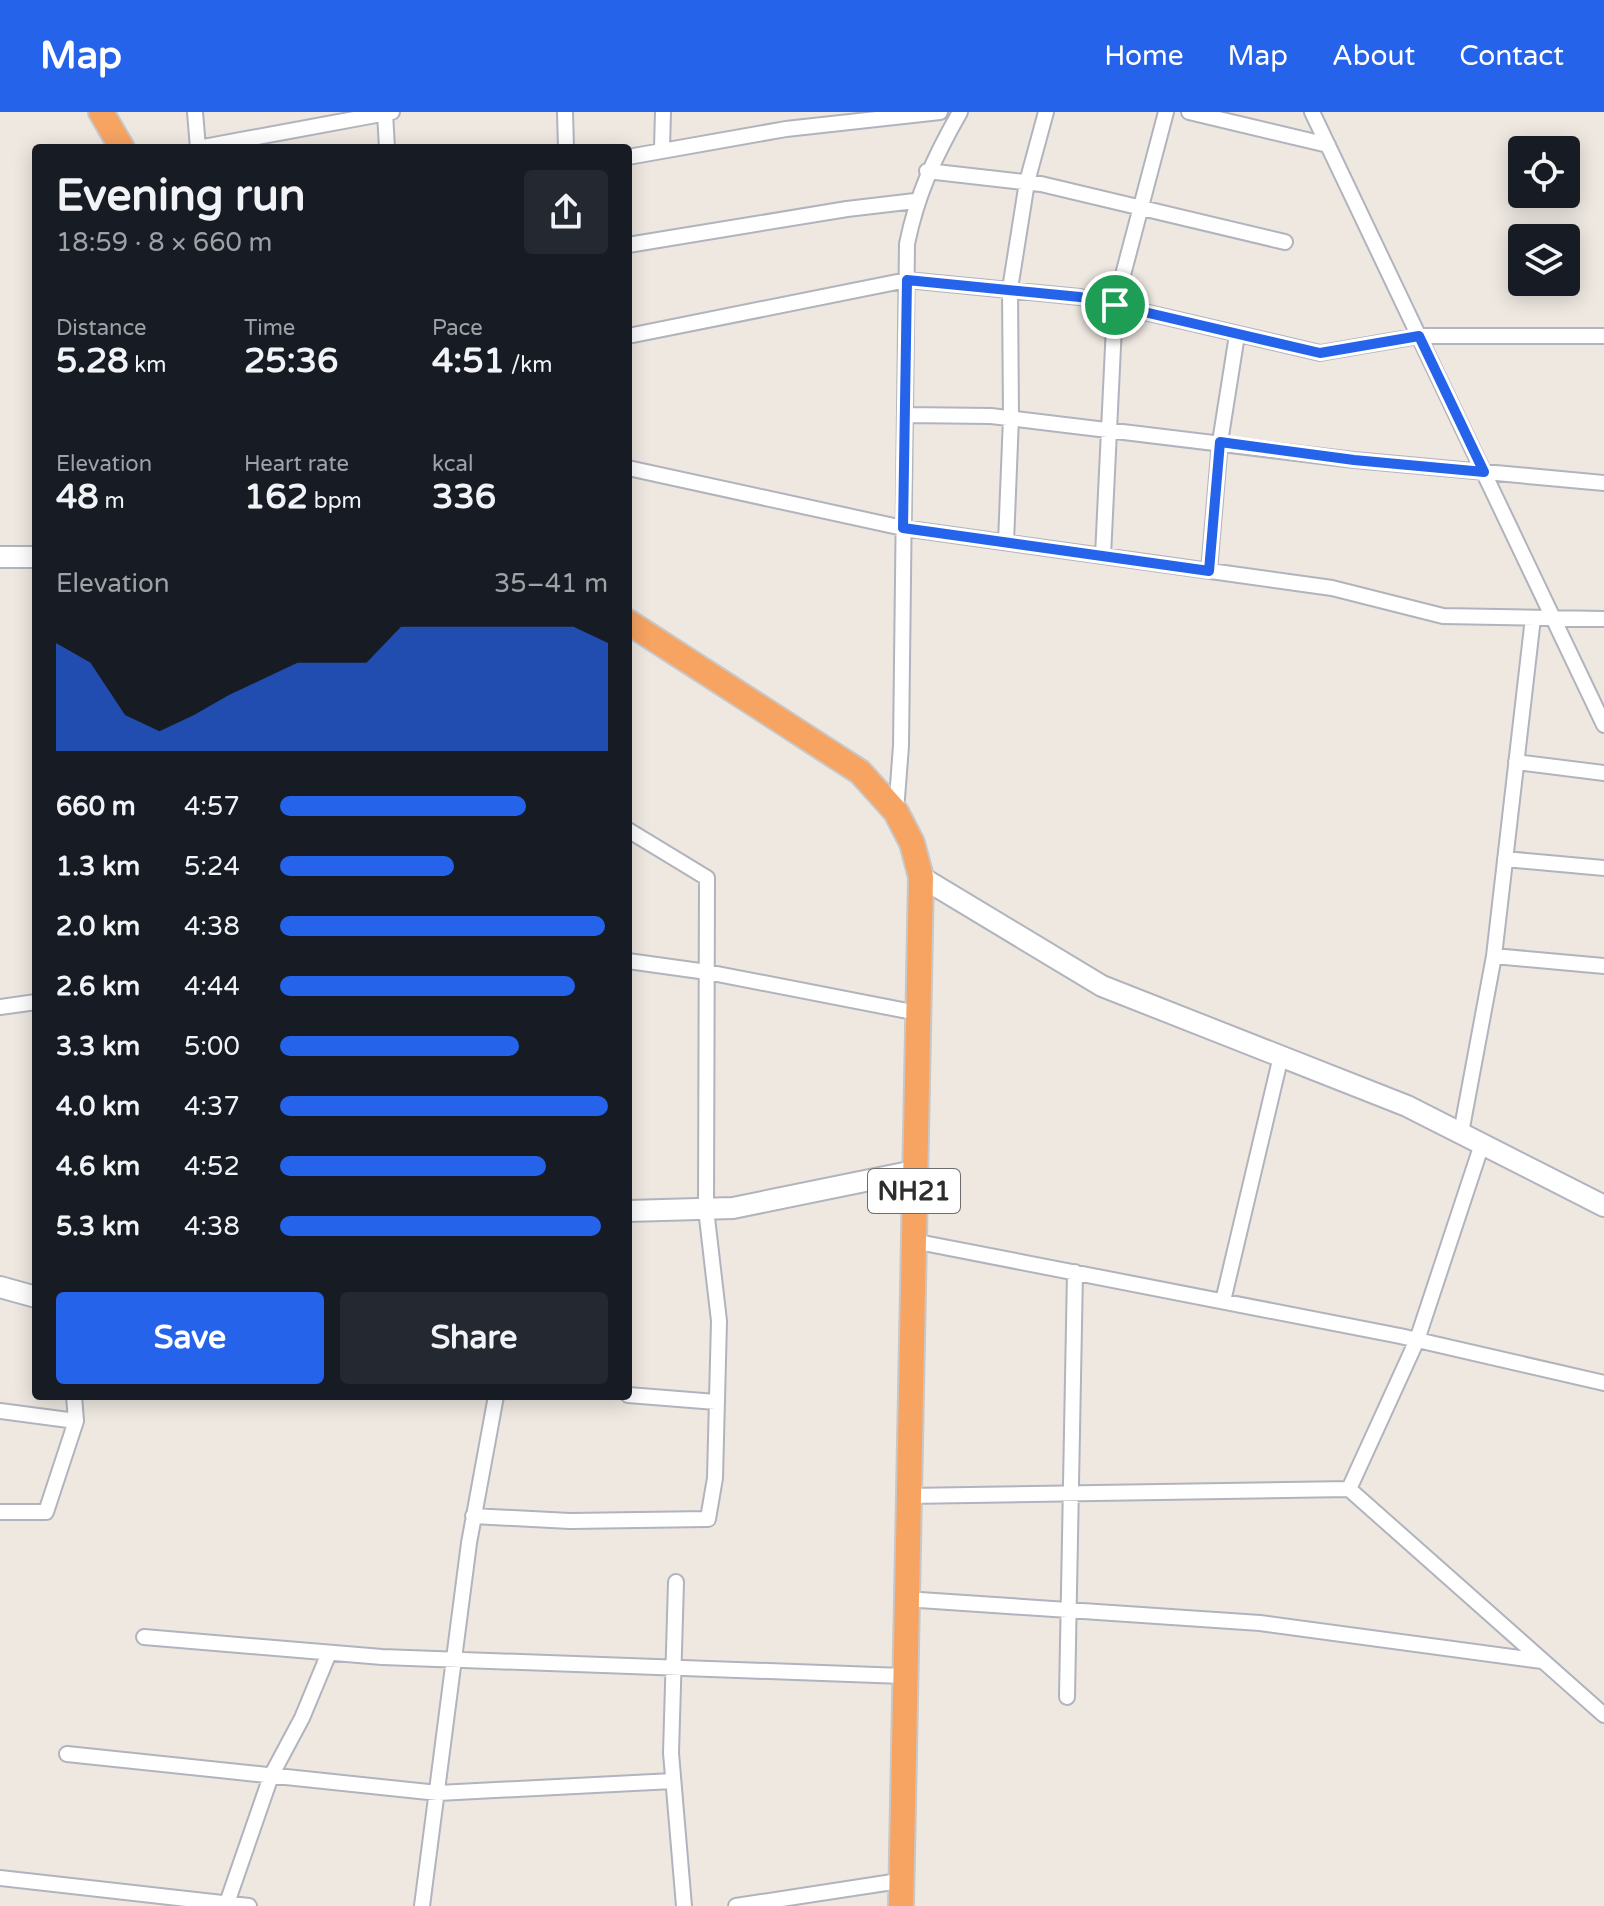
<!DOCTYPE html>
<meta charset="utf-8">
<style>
:root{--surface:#171b24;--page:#242831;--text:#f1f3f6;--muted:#9ea1a6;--accent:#2563eb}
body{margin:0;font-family:"Varela Round",sans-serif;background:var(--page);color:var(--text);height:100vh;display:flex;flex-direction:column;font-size:30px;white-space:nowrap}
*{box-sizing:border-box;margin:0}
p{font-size:26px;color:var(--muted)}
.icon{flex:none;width:44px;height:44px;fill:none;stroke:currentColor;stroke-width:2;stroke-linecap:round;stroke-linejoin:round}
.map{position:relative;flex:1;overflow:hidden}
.side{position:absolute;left:32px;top:32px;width:600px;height:1256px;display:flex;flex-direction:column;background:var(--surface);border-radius:8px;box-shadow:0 4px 20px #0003}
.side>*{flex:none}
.buttons{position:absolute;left:1508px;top:24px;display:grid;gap:16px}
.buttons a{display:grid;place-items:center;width:72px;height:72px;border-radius:8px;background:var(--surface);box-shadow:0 4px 20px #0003;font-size:40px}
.pin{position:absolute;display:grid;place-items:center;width:68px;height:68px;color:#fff;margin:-34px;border:4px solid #fff;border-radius:50%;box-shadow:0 2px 8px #0007}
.round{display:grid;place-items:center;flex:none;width:84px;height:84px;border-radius:8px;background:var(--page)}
.overview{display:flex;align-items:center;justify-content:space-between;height:136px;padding:0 24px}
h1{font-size:44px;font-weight:800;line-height:60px}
.metrics{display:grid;grid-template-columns:repeat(3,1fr);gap:12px;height:136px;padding:8px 24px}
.metrics div{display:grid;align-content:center}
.metrics b{font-size:34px;font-weight:800}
.metrics small{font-size:22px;font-weight:400}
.metrics p{font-size:22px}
.chart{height:224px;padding:16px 24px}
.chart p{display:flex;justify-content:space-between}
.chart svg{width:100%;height:144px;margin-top:8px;fill:var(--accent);opacity:.7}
.primary-button{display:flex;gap:16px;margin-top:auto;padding:16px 24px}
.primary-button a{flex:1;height:92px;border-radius:8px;background:var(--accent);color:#fff;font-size:32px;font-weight:800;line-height:92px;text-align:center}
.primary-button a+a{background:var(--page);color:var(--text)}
ul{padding:0 24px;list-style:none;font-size:26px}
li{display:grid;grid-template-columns:128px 96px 1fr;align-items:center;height:60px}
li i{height:20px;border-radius:10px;background:var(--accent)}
header{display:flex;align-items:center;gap:48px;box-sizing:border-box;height:112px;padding:0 40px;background:var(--accent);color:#fff}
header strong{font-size:38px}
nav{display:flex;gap:44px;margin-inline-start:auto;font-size:28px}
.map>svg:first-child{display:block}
</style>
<header>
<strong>Map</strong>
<nav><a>Home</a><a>Map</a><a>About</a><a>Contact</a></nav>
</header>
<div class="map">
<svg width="1604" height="1794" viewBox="0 0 1604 1794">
<rect width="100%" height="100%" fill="#eee8e1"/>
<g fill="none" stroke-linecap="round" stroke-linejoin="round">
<g stroke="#b1b3bd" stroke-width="18">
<path id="street" d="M195,0L198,36
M565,0L566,36
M1189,0L1328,33
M1312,0L1604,613
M385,1L387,36
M198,36L392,0
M662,36L663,0
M628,45L786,17L940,0
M927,59L1041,72L1285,130
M628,133L847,97L915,89
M628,224L907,168L1080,185L1320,241L1419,224H1602
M906,303L991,304L1354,348L1604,371
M628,356L903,416L1332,476L1443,504L1604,507
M1006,430L1011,306L1010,177L1027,70L1046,0
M1103,444L1115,193L1166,0
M1209,459L1220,330L1237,223
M1516,650L1604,661
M896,699L901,634L907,132C917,82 935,44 960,0
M1505,747L1604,756
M1494,844L1604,854
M628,849L707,860L918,901
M0,895L36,890
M1461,1021L1494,844L1533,506
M913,1129L1400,1224L1604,1271
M1223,1189L1281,944
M628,1283L716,1290
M0,1299L76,1309
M1349,1377L1417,1228L1482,1032
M907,1384L1349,1377L1604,1603
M0,1400H46L76,1309L74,1284
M473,1404L570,1409L708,1407L715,1366L719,1209L706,1097L707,766L628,718
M676,1470L671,1641L684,1794
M905,1487L1260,1511L1542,1549
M144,1525L382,1545L903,1564
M1067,1585L1075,1160
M67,1642L438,1681L673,1669
M0,1766L249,1794
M226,1794L271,1664L302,1606L329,1541
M422,1794L469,1431L496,1284
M736,1794L899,1769"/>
</g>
<g stroke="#b1b3bd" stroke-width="24">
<path id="secondary" d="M0,445H36
M921,765L1102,874L1407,994L1604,1094
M628,1099L733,1096L914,1059
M0,1175L36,1185"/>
</g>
<g stroke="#c8c8c8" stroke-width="28">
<path id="highway" d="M101,0L122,36
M628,510L860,660L896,700L912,731L921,765L901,1794"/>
</g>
<use href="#street" stroke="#fff" stroke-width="14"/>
<use href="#secondary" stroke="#fff" stroke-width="20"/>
<use href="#highway" stroke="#f7a362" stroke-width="24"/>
</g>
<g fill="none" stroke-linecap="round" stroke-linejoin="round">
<g stroke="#fff" stroke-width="16">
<path id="route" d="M907,168L1080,185L1320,241L1419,224L1484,360L1354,348L1220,330L1209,459L903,416Z"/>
</g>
<use href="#route" stroke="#2563eb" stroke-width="10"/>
</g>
<g text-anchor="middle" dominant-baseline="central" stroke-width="8" stroke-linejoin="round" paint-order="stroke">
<rect fill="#fff" stroke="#6c6c6c" stroke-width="2" x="868" y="1057" width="92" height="44" rx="6"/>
<g font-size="26" font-weight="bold" fill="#2d2d2d">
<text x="914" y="1079">NH21</text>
</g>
</g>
</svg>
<div class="buttons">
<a><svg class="icon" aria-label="locate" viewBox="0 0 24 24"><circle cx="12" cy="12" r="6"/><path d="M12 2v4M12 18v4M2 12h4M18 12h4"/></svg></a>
<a><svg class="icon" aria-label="layers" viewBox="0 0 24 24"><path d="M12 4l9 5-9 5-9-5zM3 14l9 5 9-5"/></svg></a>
</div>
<div class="pin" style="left:1115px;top:193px;background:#1e9e55"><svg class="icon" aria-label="arrive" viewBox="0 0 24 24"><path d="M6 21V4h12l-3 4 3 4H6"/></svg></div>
<section class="side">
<div class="overview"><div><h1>Evening run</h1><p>18:59 · 8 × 660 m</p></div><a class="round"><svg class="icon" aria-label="share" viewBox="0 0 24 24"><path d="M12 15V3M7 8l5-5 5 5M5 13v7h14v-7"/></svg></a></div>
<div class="metrics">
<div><p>Distance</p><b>5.28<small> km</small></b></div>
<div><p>Time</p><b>25:36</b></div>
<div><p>Pace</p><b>4:51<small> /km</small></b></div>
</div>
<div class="metrics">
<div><p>Elevation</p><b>48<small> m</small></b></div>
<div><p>Heart rate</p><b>162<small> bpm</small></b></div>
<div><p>kcal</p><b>336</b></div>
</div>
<div class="chart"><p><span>Elevation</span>35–41 m</p>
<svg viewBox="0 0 160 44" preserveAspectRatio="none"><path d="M0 44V11L10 17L20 33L30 38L40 33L50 27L60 22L70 17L80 17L90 17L100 6L110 6L120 6L130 6L140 6L150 6L160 11V44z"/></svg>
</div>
<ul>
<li><b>660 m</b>4:57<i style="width:75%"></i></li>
<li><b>1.3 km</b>5:24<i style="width:53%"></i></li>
<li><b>2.0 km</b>4:38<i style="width:99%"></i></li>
<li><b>2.6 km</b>4:44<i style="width:90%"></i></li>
<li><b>3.3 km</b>5:00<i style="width:73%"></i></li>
<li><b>4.0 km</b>4:37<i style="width:100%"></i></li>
<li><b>4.6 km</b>4:52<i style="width:81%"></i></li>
<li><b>5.3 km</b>4:38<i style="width:98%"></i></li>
</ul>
<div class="primary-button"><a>Save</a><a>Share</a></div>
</section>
</div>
